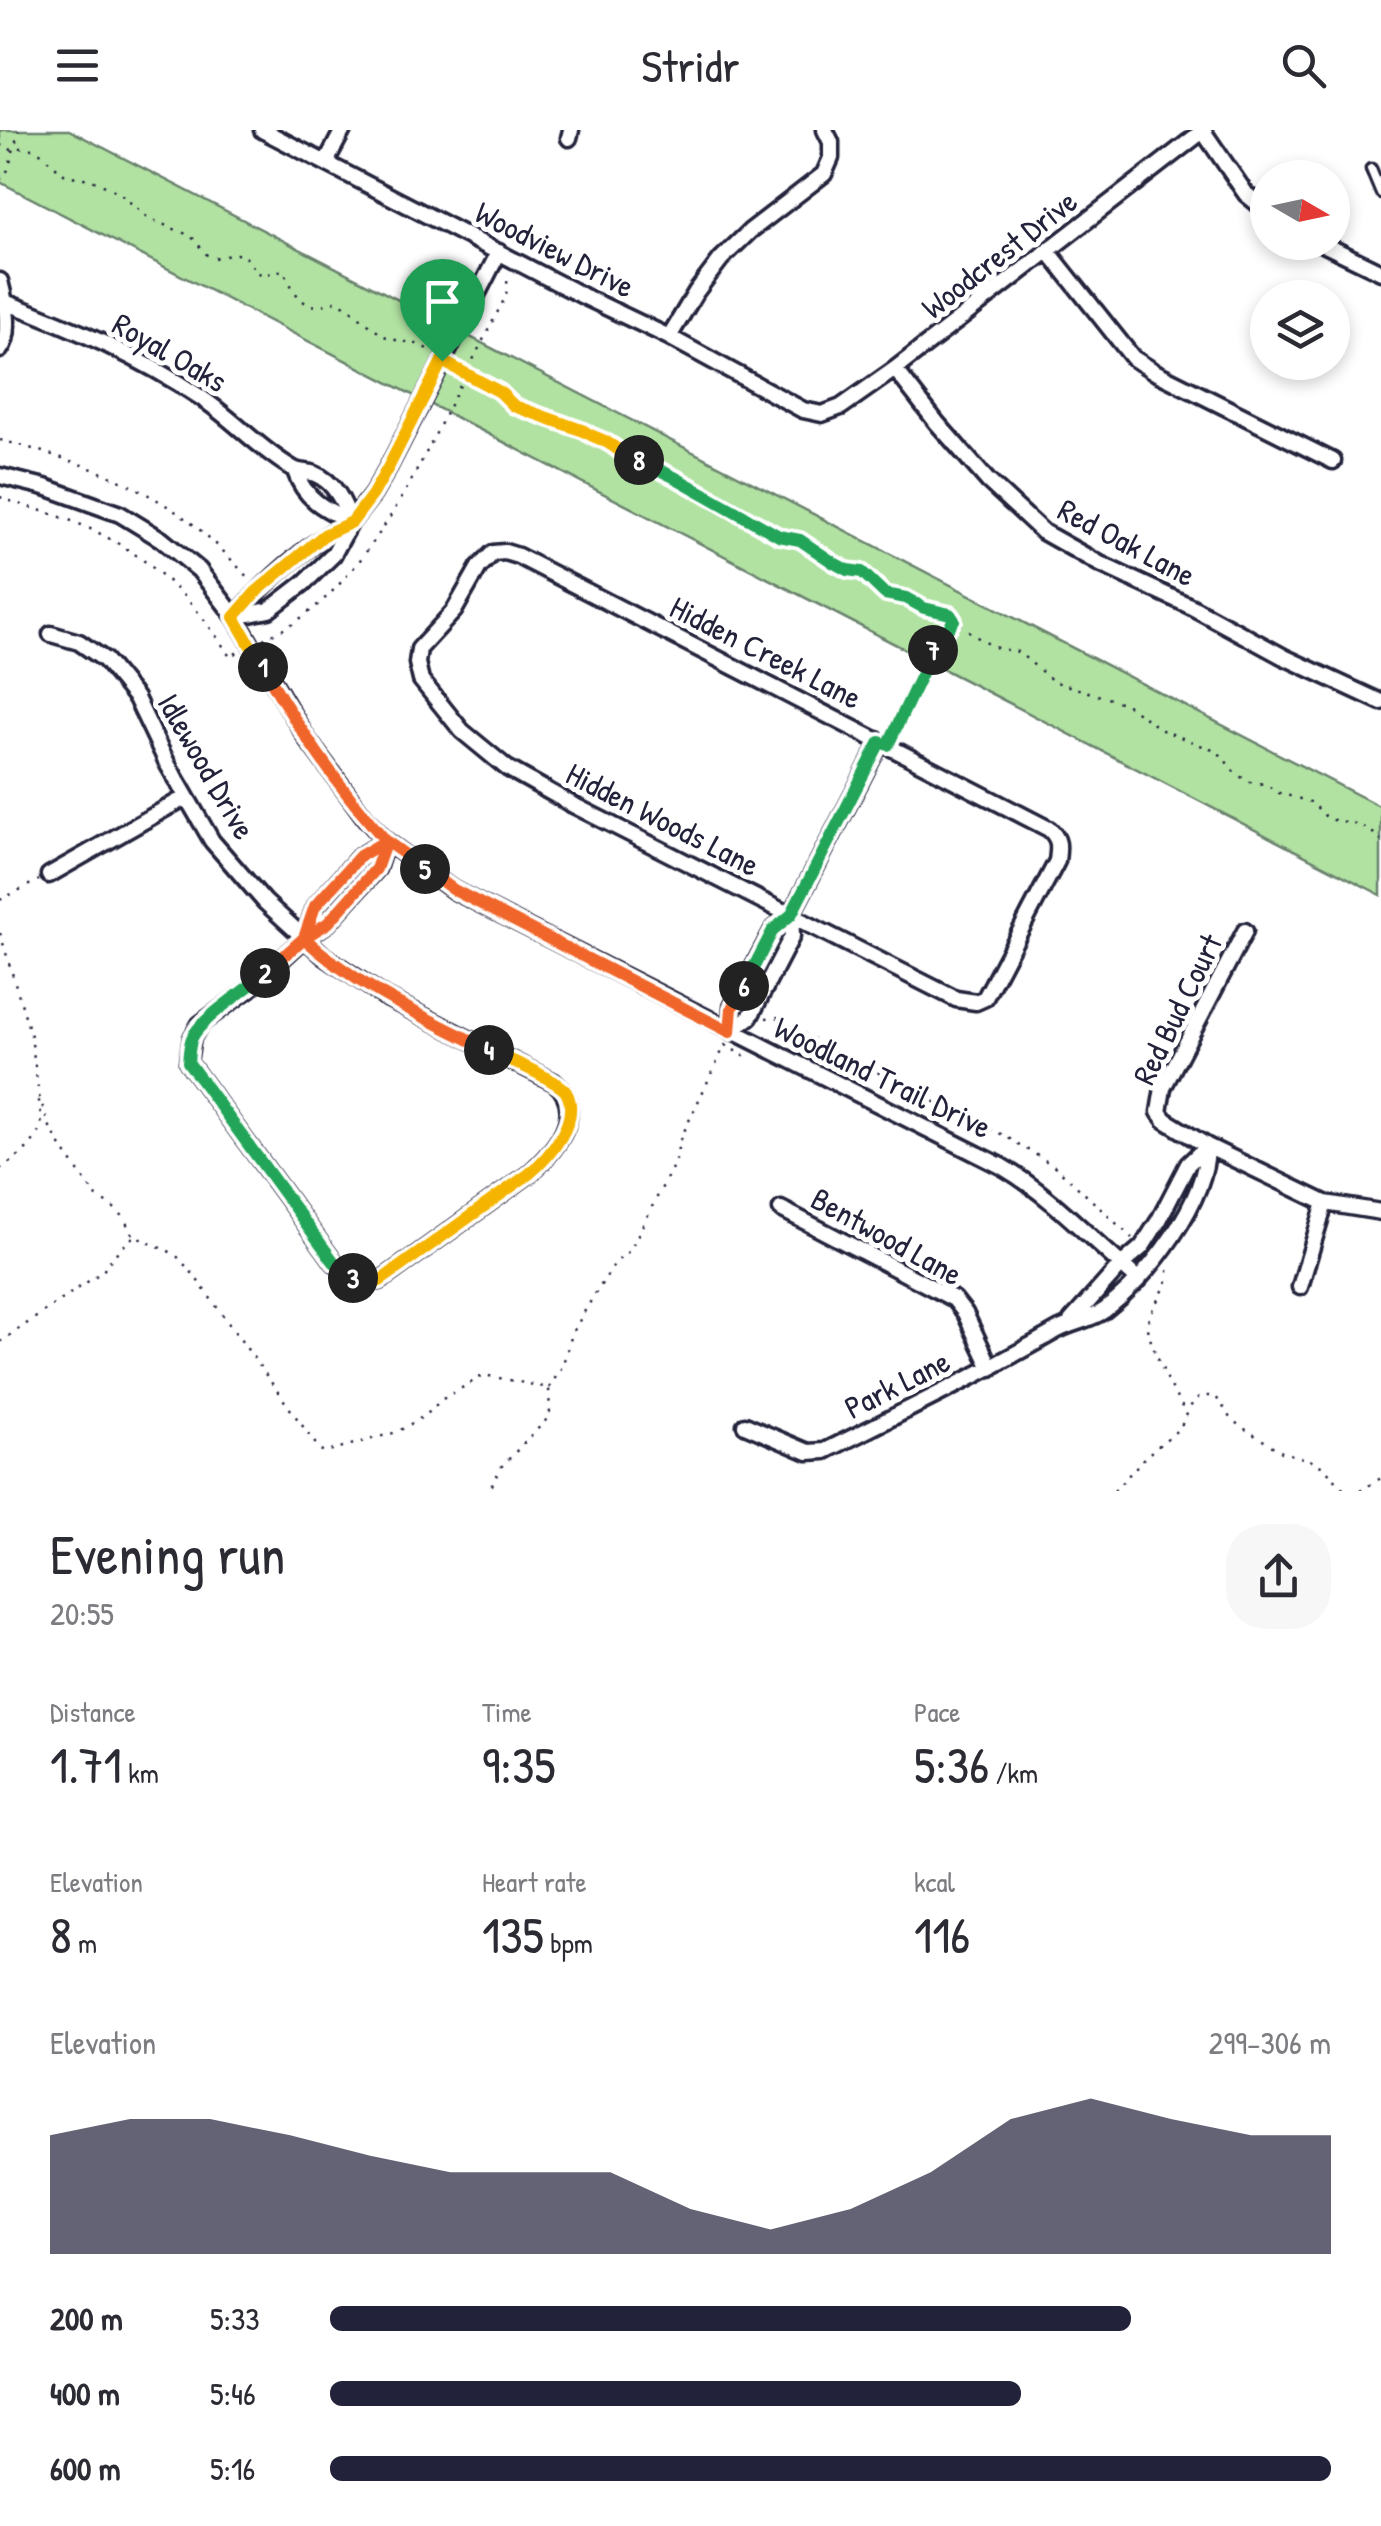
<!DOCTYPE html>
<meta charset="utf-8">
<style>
:root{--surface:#fff;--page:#f7f7f7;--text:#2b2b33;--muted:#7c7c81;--accent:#22223b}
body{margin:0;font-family:"Patrick Hand",sans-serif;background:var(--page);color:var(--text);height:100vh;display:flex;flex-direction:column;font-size:38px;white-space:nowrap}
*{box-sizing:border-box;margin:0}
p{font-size:32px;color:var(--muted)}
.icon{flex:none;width:55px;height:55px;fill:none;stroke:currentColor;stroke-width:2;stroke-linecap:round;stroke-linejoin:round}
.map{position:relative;height:1361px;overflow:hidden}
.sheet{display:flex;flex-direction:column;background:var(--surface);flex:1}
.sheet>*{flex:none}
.needle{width:65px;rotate:99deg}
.buttons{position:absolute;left:1250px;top:30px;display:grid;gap:20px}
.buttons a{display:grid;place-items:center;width:100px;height:100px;border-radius:50%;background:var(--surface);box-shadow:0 5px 15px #0003;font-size:50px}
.pin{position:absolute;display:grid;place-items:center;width:85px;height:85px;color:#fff;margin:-102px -42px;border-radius:50% 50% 50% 0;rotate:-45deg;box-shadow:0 0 10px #0007}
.pin .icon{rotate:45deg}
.km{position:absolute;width:50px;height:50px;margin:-25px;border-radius:50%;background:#222;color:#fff;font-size:28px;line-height:50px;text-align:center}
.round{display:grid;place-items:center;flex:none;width:105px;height:105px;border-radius:40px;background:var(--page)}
.headline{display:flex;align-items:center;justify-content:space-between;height:170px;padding:0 50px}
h1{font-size:55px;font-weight:600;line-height:75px}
.stats{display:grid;grid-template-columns:repeat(3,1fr);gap:15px;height:170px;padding:10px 50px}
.stats div{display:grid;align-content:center}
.stats b{font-size:50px;font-weight:600}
.stats small{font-size:28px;font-weight:400}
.stats p{font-size:28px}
.chart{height:280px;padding:20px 50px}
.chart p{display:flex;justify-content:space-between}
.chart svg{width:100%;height:180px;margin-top:10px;fill:var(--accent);opacity:.7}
ul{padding:0 50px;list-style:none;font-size:32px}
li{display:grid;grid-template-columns:160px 120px 1fr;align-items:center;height:75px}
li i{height:25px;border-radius:12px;background:var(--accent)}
header{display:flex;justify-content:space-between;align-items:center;height:130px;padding:0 50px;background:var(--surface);font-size:45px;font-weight:600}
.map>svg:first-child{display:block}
</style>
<header><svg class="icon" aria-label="menu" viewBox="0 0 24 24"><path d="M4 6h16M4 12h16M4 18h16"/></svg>Stridr<svg class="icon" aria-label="search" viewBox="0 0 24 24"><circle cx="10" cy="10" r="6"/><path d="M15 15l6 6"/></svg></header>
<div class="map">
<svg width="1381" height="1361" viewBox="0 0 1381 1361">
<rect width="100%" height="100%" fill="#fff"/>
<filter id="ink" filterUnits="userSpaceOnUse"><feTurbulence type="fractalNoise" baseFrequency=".01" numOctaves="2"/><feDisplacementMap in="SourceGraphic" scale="20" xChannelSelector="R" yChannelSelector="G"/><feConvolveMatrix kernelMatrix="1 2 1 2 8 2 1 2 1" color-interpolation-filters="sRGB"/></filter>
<g filter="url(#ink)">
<path fill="#b1e2a2" stroke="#6a826e" stroke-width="2.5" d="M0,0H69L1381,677V765L0,52Z"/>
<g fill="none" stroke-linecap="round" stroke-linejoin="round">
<g stroke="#22223b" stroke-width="15">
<path id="service" d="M1371,39L1381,63"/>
</g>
<g stroke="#22223b" stroke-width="21">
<path id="minor" d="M262,0L583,166L669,207L803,280L822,284L841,277L895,239L1204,0
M1203,1L1246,64L1268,82
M569,8L571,0
M326,32L343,0
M1319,112L1381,142
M1048,121L1133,228L1155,242L1333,331
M0,151C5,170 13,204 0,220
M5,172C74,198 140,227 200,267C232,288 259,319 292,338C299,343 307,341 315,344C335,352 344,373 351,392
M669,207L696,162L721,129L750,101L824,44L831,28V12L825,0
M895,239L937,293L988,351L1043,402L1100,434L1190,476L1284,527L1381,572
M295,341C305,370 325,379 351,392
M0,346L45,357L120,384L161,409L199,440L235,487L307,609L366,689L386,711L453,760L1001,1036C1054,1067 1092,1111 1139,1150
M505,422L518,426L1049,699C1060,709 1059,716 1057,731L985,868L976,872L956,869L573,675L507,638L462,601L421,550L417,533L419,519L454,481L479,437L493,423Z
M235,487L269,480L304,453L333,425L351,392L373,364L389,336L499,122
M235,487C267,450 306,414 351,392
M51,504L79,512L105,530L136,568L168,635L212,711L265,772L324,826L385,867L554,952C589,981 554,1022 529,1044L380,1151C357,1153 350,1148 334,1132L188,932L192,908L200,894L249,859L305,808L328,793L377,739L386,711
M49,745L186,667
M1245,801L1163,958L1159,982L1165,990L1207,1016L1325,1073L1381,1082
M305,808L315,777L360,726L386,711
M731,901L732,877L773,800L791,785L881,611
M731,901L750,887L792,806L791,785
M781,1079L954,1169L965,1183L991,1238
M1300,1157L1325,1073
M1071,1191L1121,1135L1142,1117L1159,1090L1188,1034L1207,1016
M745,1295L808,1322L825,1321C903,1282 981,1244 1056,1201C1072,1192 1091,1190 1105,1180C1149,1146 1207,1072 1207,1016"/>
</g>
<path stroke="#22223b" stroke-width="2.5" stroke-dasharray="2.5 8" stroke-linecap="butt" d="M0,15L12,20L26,17L38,21L65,45L90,49L118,62L148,88L191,106L207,125L215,128L236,124L243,125L250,131L255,141L263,145L283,140C296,164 302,185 335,171C356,179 372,202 391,209C406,213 418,211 431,222
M0,50L8,40L19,0
M454,237L500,262L514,275L584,301L593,308L606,311L625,328L639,331L676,348L779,406L801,410L834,433L847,440L862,442L885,464L906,468L923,479L950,484L954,490L981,510L997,518L1018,522L1053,551L1126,574L1162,600L1213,620L1221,625L1235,643L1249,652L1265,654L1279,663L1314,673C1328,696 1337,688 1359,695C1367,698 1375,704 1381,710
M0,310C73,329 151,355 208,407C223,420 237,436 251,451
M0,367C24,377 50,382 74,392C142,419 192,465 230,527L238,522
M263,509C354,472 409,358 450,275C469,238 487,202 506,166L508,143
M894,603C910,564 929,526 953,491
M0,770L39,750
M0,803L31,906L39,966L49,995L63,1020L97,1067L120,1082L134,1106L175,1124L193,1144L320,1320L325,1322L397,1302L426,1285L441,1270L484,1245L549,1258L550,1286L501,1337L489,1361
M766,888L777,887L785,894L946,978L1005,1006L1056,1037L1132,1108
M0,1039C17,1028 35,1016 41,995C43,987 39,977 39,970
M1168,1140C1170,1159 1151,1174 1148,1192C1146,1211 1169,1251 1177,1269L1181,1276L1188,1278
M0,1212L103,1141L113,1126L133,1107
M549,1258L562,1237L572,1204L587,1177L615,1133L630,1120L676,1030L679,1012L725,915L744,926L745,923
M1114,1361L1147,1325L1180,1298L1194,1270L1201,1266H1212L1219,1270L1230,1288L1240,1296L1282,1322L1310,1330L1325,1338L1345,1361
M1360,1361L1381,1348"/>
<use href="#service" stroke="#fff" stroke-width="8"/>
<use href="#minor" stroke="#fff" stroke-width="14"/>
</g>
</g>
<g fill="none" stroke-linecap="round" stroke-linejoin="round" filter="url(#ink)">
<g stroke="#fff" stroke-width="20">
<path id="split-1" d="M263,537L234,487L256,462L324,405L352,392L373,364L389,336L442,231"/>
</g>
<g stroke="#fff" stroke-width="20">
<path id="split-2" d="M263,537C298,598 339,658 386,711L376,739L328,793L304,808L265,843"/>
</g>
<g stroke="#fff" stroke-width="20">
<path id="split-3" d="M265,843C247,860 200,889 192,908C189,915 189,924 188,932L334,1132L353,1148"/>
</g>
<g stroke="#fff" stroke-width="20">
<path id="split-4" d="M353,1148L362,1153L380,1151L529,1044C548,1028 582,990 566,962C558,950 505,928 489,920"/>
</g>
<g stroke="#fff" stroke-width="20">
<path id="split-5" d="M425,739L386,711L360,726L315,776L304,808C358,858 425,887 489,920"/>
</g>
<g stroke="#fff" stroke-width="20">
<path id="split-6" d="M425,739L454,760L730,902L732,878L744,856"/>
</g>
<g stroke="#fff" stroke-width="20">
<path id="split-7" d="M744,856L773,800L791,785L880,612L888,615L933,520"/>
</g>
<g stroke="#fff" stroke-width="20">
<path id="split-8" d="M639,330L676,348L779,406L800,410L834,433L847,440L862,442L885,464L906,468L924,478L950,484L954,490L933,520"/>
</g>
<g stroke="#fff" stroke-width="20">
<path id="split-9" d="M442,231L500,262L514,276L584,301C592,307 600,308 608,313C621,320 623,328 639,330"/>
</g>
<use href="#split-1" stroke="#f5b400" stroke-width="12"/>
<use href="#split-2" stroke="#f0652b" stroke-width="12"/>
<use href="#split-3" stroke="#22a559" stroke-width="12"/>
<use href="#split-4" stroke="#f5b400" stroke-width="12"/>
<use href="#split-5" stroke="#f0652b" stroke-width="12"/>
<use href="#split-6" stroke="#f0652b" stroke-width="12"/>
<use href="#split-7" stroke="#22a559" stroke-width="12"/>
<use href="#split-8" stroke="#22a559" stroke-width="12"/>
<use href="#split-9" stroke="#f5b400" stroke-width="12"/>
</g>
<g text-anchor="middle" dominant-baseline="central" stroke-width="10" stroke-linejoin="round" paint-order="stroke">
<g font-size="32" fill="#22223b" stroke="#fff">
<text transform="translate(555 119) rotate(27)">Woodview Drive</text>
<text transform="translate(999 124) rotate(-38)">Woodcrest Drive</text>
<text transform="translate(170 222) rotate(30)">Royal Oaks</text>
<text transform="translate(1127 412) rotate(28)">Red Oak Lane</text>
<text transform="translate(766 522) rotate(27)">Hidden Creek Lane</text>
<text transform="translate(207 636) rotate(60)">Idlewood Drive</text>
<text transform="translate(663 689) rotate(27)">Hidden Woods Lane</text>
<text transform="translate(1177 879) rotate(-64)">Red Bud Court</text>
<text transform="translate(883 947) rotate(26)">Woodland Trail Drive</text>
<text transform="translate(887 1106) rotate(29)">Bentwood Lane</text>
<text transform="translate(897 1254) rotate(-27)">Park Lane</text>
</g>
</g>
</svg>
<div class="buttons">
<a><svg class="needle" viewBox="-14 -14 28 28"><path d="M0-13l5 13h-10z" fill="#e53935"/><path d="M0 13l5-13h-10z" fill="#7c7c81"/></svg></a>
<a><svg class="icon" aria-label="layers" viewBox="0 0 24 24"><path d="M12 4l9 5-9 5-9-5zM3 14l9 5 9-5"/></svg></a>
</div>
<div class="pin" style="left:442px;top:231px;background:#1e9e55"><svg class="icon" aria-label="arrive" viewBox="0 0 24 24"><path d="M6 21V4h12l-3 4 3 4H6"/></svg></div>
<b class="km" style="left:263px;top:537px">1</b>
<b class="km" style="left:265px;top:843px">2</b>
<b class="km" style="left:353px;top:1148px">3</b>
<b class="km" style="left:489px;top:920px">4</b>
<b class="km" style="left:425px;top:739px">5</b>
<b class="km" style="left:744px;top:856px">6</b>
<b class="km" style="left:933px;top:520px">7</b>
<b class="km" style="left:639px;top:330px">8</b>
</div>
<section class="sheet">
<div class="headline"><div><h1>Evening run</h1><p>20:55</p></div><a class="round"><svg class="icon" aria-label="share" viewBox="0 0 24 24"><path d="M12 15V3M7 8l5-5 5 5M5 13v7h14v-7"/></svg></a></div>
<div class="stats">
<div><p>Distance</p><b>1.71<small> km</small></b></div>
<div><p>Time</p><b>9:35</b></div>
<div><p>Pace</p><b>5:36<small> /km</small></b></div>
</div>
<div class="stats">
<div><p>Elevation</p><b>8<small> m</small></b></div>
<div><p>Heart rate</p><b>135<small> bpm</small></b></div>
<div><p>kcal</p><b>116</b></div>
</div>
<div class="chart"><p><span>Elevation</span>299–306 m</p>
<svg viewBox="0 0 160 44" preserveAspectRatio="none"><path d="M0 44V15L10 11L20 11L30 15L40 20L50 24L60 24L70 24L80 33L90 38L100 33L110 24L120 11L130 6L140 11L150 15L160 15V44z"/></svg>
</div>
<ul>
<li><b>200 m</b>5:33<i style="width:80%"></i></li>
<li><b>400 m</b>5:46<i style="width:69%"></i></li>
<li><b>600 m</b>5:16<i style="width:100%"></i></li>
</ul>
</section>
